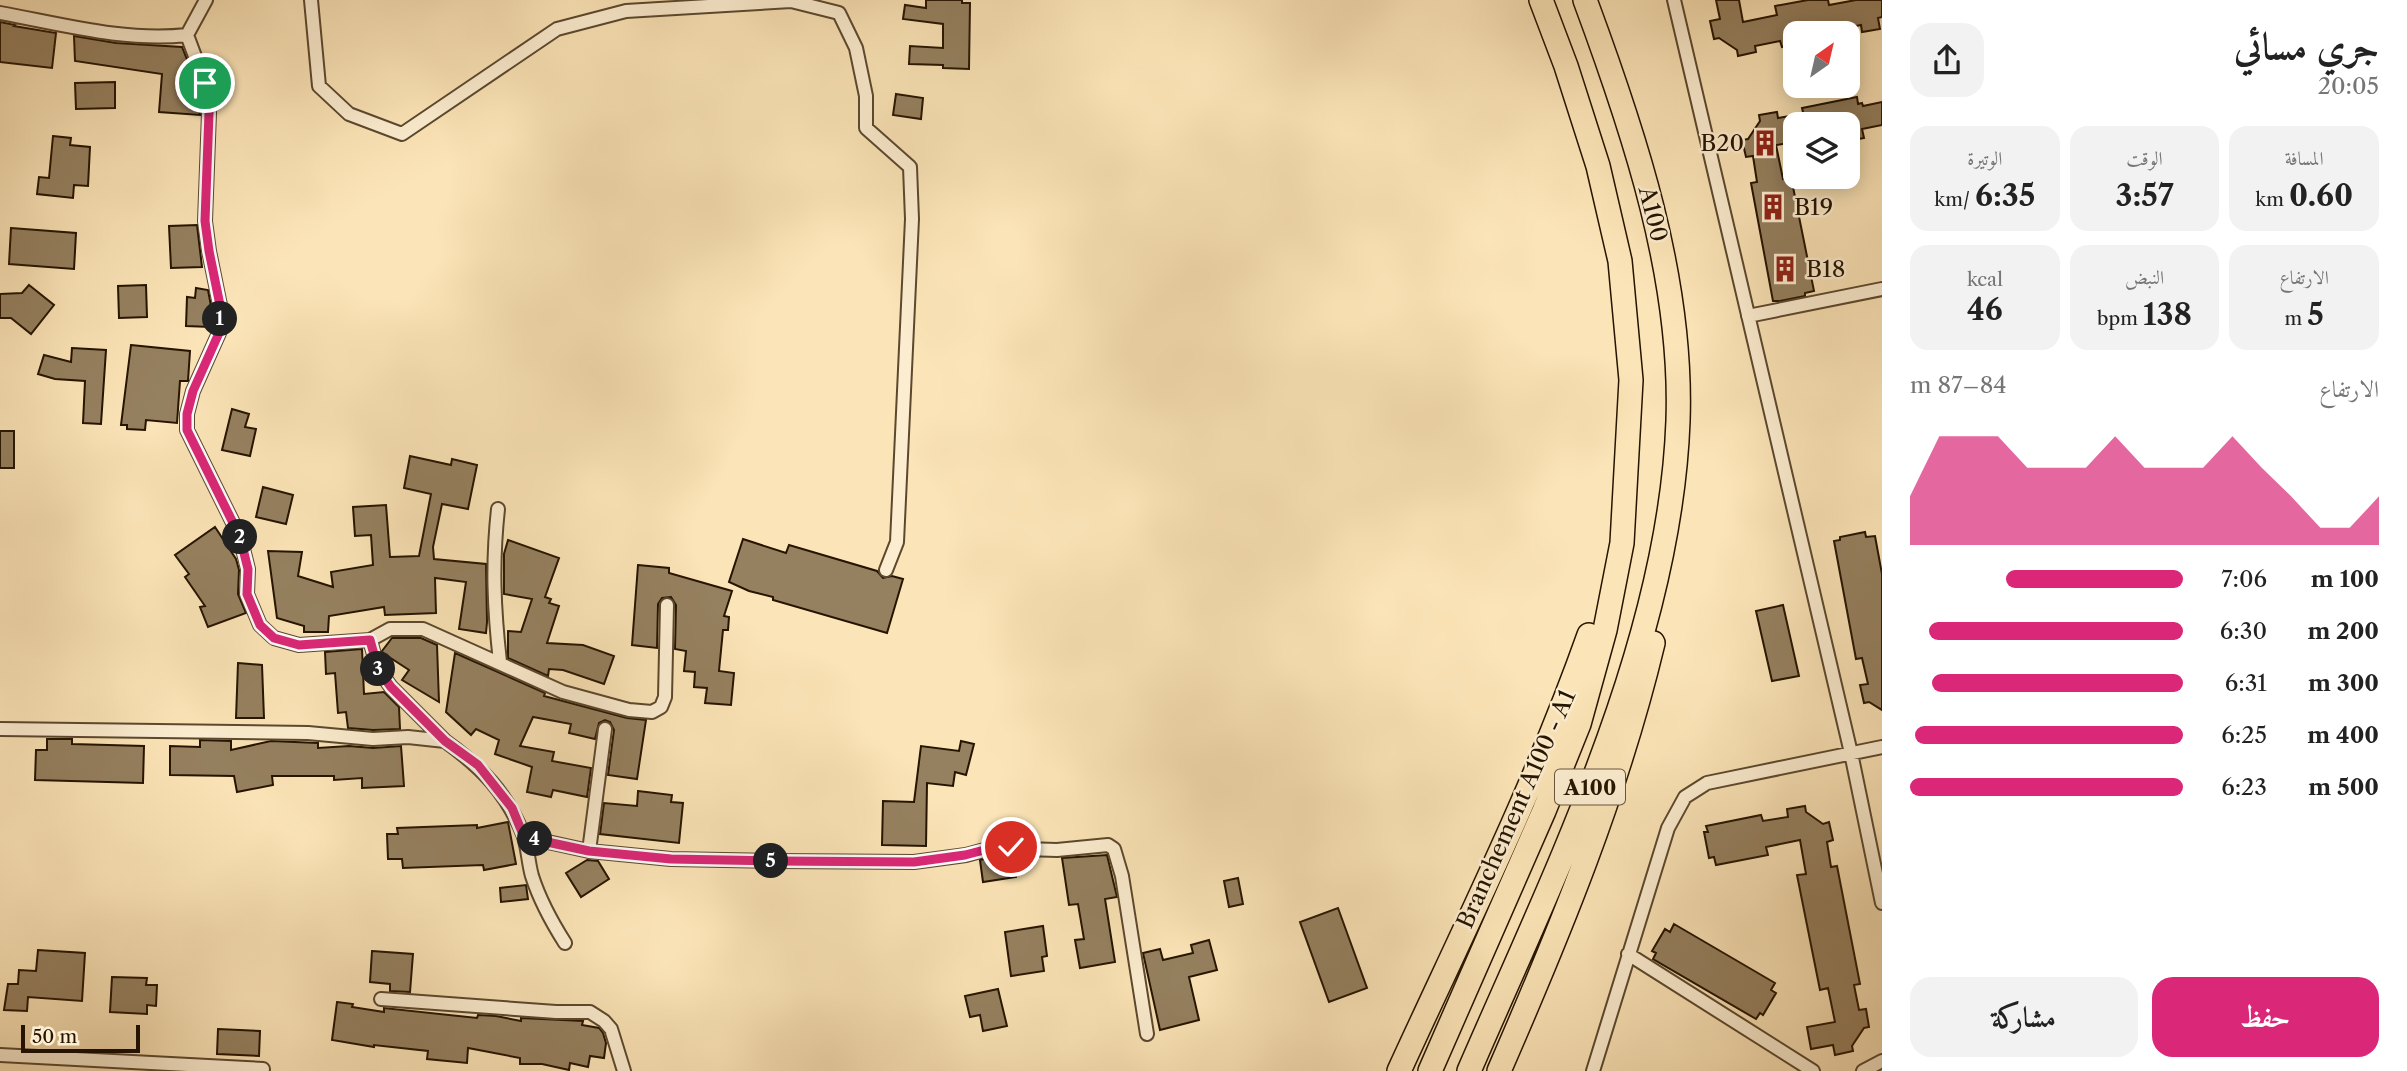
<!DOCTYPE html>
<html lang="ar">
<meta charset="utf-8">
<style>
:root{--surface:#fff;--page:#f2f2f2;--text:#222;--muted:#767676;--accent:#db2777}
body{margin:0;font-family:"Libre Caslon Text",Amiri,serif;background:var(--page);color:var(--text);direction:rtl;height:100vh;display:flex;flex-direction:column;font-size:26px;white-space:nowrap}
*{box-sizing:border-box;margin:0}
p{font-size:23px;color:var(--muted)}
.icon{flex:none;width:38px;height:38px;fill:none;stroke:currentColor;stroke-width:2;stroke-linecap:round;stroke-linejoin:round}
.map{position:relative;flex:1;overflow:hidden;direction:ltr}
.drawer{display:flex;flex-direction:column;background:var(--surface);width:525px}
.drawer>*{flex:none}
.needle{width:46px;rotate:34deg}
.tools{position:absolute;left:1783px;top:21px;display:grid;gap:14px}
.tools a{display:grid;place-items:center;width:77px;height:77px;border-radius:14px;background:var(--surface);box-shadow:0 4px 18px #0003;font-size:35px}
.scale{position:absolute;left:21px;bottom:18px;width:119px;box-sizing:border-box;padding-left:7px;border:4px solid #261400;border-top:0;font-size:19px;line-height:24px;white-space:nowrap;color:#261400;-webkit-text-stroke:5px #fcedd0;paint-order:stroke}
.pin{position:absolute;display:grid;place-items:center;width:60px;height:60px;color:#fff;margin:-30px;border:4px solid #fff;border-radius:50%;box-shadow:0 2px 7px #0007}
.km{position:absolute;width:35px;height:35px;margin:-18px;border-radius:50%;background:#222;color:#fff;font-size:19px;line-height:35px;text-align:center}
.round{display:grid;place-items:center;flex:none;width:74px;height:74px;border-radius:21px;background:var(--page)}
.overview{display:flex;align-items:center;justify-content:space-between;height:119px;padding:0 28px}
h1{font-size:38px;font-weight:800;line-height:52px}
.stats{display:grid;grid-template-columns:repeat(3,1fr);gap:10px;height:119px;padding:7px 28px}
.stats div{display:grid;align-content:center;border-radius:18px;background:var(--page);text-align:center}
.stats b{font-size:30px;font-weight:800}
.stats small{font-size:19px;font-weight:400}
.stats p{font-size:19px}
.chart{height:196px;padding:14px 28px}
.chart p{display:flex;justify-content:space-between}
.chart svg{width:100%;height:126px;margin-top:7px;fill:var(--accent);opacity:.7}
.cta{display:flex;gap:14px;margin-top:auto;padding:14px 28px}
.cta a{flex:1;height:80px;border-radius:21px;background:var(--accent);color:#fff;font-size:28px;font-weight:800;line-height:80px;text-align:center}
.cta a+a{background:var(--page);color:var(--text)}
ul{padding:0 28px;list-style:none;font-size:23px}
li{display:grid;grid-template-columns:112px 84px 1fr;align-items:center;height:52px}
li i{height:18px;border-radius:9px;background:var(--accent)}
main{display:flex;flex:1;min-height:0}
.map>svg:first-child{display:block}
</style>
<main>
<section class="drawer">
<div class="overview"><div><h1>جري مسائي</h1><p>20:05</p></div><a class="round"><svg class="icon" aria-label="share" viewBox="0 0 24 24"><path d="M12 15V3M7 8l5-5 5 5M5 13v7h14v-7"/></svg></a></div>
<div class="stats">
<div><p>المسافة</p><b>0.60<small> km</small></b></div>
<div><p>الوقت</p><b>3:57</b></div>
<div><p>الوتيرة</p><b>6:35<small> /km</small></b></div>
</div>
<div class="stats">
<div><p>الارتفاع</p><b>5<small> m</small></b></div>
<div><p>النبض</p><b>138<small> bpm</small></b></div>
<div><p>kcal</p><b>46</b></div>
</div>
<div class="chart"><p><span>الارتفاع</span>84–87 m</p>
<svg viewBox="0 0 160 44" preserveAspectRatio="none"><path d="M0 44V27L10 6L20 6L30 6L40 17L50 17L60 17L70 6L80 17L90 17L100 17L110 6L120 17L130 27L140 38L150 38L160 27V44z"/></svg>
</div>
<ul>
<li><b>100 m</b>7:06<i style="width:65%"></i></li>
<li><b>200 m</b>6:30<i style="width:93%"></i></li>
<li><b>300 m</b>6:31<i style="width:92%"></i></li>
<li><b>400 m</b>6:25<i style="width:98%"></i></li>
<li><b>500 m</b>6:23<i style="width:100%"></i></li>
</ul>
<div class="cta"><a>حفظ</a><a>مشاركة</a></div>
</section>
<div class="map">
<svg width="1882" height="1071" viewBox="0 0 1882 1071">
<rect width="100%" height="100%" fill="#fbe4b7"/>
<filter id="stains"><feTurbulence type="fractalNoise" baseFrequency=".00286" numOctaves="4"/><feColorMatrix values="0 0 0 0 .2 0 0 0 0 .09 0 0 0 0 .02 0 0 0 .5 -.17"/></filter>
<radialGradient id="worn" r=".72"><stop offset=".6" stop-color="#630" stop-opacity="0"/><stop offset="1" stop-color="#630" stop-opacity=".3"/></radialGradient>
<path fill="#95805f" stroke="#261400" stroke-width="2" d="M926,0H962V3H970L969,69L943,68V65L909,64L910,46L943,48V24L903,19L905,5L926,8Z
M1716,0H1739L1743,22L1777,15L1775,6L1808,0H1828L1829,5L1856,0H1882V17L1878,18L1880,29L1862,32L1861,25L1836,30V33H1796V44L1782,47L1780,41L1755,46L1756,52L1738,56L1737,50L1719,38L1714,39L1710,21L1720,19Z
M0,22L15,25L14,26L56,33L52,68L0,62Z
M74,36L116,43L182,47L188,62L185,81L195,82L200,115L159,112L162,74L75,61Z
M115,82V108L76,109L75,83Z
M896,94L923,98L921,119L893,115Z
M1857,97L1858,104L1862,103L1863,106L1882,102V125L1862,129L1864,138L1848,141V124H1806L1802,108Z
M1777,112L1778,118L1796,115V142L1776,145L1783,179L1791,177L1814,291L1805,293V296L1780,301H1773L1751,183L1757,182L1753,156L1746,157L1742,140L1748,139L1760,121L1759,115Z
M53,136L71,138L70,145L90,147L88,186L74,185L73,198L37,194L39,177L49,178Z
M197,225L202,267L171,268L169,226Z
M11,228L76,233L74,269L9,264Z
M29,285L54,305L31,334L11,318H0V294L22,293Z
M146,285L147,317L119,318L118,286Z
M196,288L208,290L212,311L211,327L186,326L187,297L195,298Z
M131,345L190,351L188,381H180L177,423L146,420L145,430L127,429V425H121Z
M72,348L106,350L101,424L83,423L85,381L55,379L38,374L44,355L71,362Z
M232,409L249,414L245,427L256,429L250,456L222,450Z
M0,431H14V468H0Z
M410,456L451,465L452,459L477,465L468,509L442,504L433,547L434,559L486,564L487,622L486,633L459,629L466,582L435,578L436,613L385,615L384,607L329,616L328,632H304V626L277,618L268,551L302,552L298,576L333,587L331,572L373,565L371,535L355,536L353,507L386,505L390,557L419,556L431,494L404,488Z
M263,487L293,495L286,524L256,517Z
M215,527L236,559L239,570L238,594L246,613L208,627L200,607L205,606L185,577L189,574L175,555Z
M1865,532L1866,537L1875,536L1882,574V710L1869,702L1864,703L1860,685L1868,684L1862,658L1856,659L1834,541L1840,540V537Z
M743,539L786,553L789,545L877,571L883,578L892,576L903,579L887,633L773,600V597L749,591L729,582Z
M508,540L559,558L545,597L551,599L549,603L559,606L547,643L583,645L614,656L604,684L563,670L549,669L548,676L508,658V631L521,632L532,599L504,594V554Z
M638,565L669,568V573L732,591L724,616L729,617L728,630H723L719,671L734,673L731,705L705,703L707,688L694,687L695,672L684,671L686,651L675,649L676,605L671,597L662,598L658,604L657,648L632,645Z
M1783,605L1799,676L1772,681L1756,611Z
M392,638H421L437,645L439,702L402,680L409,670L383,653L382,651Z
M362,649L364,694L384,692L399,707L400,729L373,730L348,728L346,712L338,713L335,673L326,674L325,652Z
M455,653L545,693L544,696L627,718L646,720L637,779L608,775L614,730L610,722L605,720L599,723L595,739L569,733L571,724L533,717L520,746L554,752L552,761L591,768L587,797L553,790L551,797L527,792L532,767L495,754L499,740L476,729L471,735L446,712Z
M238,663L262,665L264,718H236Z
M47,739H72V744L144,746L143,783L35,780L36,750H47Z
M200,740L231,741V750L271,741L318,743V748L349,746L373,748L401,746L404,786L362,788V778L334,780V776H272L273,785L237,792L234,776L170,775V746L200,747Z
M961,741L974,744L966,775L955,772L953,786L927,783L926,846L882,845L883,801L914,802L921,746L959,751Z
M638,791L672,795L671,802L683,803L679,843L600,834L604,803L637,806Z
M1805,806L1806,812L1823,824L1829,822L1833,840L1827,842L1831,867L1837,866L1860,984L1854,985L1859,1010L1866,1009L1869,1027L1864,1028L1852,1046L1853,1051L1835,1055L1833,1045L1811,1049L1807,1027L1835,1022L1828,988L1820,990L1797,875L1806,874L1800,840L1766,847L1768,855L1716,865L1714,857L1709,858L1704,832H1708L1706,826L1761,815L1763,821L1788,817L1787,809Z
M508,822L516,864L484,870L483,865L403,868L402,859H388L387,834H398L397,828L477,825V828Z
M1107,855L1117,897L1105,899L1115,962L1080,968L1075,940L1084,939L1078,904L1069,905L1062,858Z
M993,857H1014L1016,877L983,882L980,860Z
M587,860L598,861L609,879L581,897L566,873Z
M1238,878L1243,904L1229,907L1224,881Z
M526,885L528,899L501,902L500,888Z
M1338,908L1367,988L1329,1002L1300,922Z
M1674,924L1775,983L1771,990L1776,993L1763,1015L1760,1013L1756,1019L1653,959L1656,953L1652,951L1665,929L1670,932Z
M1043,926L1047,956L1042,957L1044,971L1011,976L1005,932Z
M1209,940L1217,970L1189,977L1199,1020L1160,1030L1143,953L1160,949L1163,960L1193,953L1191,945Z
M38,950L85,953L82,1001L28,997L27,1011L4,1010L8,984H18L19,970L36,971Z
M372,951L413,954L410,992L390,991V984L370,982Z
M112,977L147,978L146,985H157L156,1006L147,1005V1014L110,1012Z
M998,989L1007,1026L983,1031L980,1015L970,1017L965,996Z
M337,1002L353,1004L352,1007L384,1012V1008L477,1018L478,1015L496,1016L521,1021V1018L583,1021L582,1025L599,1028L603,1033L606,1043L604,1058L590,1056L588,1067L570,1063L569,1070L542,1064H520V1058L468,1048L467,1063L427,1059L428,1051L374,1045V1047L332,1040Z
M218,1029L260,1031L259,1056L217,1054Z"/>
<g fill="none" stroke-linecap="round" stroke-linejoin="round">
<g stroke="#5b482e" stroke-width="16">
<path id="minor" d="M311,0L319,86L349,114L402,134L557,29L626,11L791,1L839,13L856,48L866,96V128L910,167L912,219L897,542L886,570
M1674,0L1851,753L1882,903
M0,13C61,24 125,42 187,35L206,0
M187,35L205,83L209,113L205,221L209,251L221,310L219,333L193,391L187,414V430L240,537L248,569L247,594L260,625L274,638L299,645L370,640
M1748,316L1882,289
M498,509C492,564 494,608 500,662
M0,729L308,733L373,739L408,737L445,741L391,687L378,669L370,640L390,629H423L563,692L629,710L652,712L661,707L665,697L667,605
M445,741C481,767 506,792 523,834C528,847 528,862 532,876C540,901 551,921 565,943
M525,837L589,851L671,859L777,861L914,862L966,855L992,848L1057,850L1108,845L1114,849L1122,876L1147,1034
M589,851L605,729
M1628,954L1813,1071
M381,999L556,1012H590L604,1021L611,1029L624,1071
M0,1055L263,1069
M1593,1071L1668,828L1685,797L1707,783L1882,747
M1863,1071L1882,1061"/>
</g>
<g stroke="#261400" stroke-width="26">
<path id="motorway" d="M1399,1071C1465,927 1536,785 1589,635
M1430,1071L1544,811L1579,724L1605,630L1622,543L1631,380L1620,261L1598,166L1566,66L1541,0
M1469,1071C1556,870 1670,643 1678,421C1683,278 1634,132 1585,0
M1499,1071C1560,931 1617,793 1653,643"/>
</g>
<use href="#minor" stroke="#fcedd0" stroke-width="12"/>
<use href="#motorway" stroke="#fbe4b7" stroke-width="23"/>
</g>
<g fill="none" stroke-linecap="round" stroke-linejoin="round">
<g stroke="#fff" stroke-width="14">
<path id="route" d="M205,83L209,113L205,221L209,251L221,310L219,333L193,391L187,414V430L240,537L248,569L247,594L260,625L274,638L299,645L370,640L378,669L391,687L445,741L478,765L512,808L524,837L589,851L671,859L777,861L914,862L965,855L992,848L1011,847"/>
</g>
<use href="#route" stroke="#db2777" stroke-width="9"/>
</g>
<defs>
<g id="building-bare" transform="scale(2.1)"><path d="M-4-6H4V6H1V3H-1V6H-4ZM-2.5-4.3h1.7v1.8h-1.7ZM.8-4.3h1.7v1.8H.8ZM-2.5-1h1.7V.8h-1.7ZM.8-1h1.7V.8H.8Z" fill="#8f2418" stroke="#fcedd0" stroke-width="2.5" paint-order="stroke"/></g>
</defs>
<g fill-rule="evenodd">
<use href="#building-bare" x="1765" y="143"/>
<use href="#building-bare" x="1773" y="207"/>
<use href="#building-bare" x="1785" y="269"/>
</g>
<g text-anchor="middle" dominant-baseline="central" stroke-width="5" stroke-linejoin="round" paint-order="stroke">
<rect fill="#fcedd0" stroke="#66553e" stroke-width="2" x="1555" y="769.5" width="70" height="35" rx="5"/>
<g font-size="21" font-weight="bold" fill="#261400">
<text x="1590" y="787">A100</text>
</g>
<g font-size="23" fill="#261400" stroke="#fcedd0" text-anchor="start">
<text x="1744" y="143" text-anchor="end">B20</text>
<text x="1794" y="207">B19</text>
<text x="1806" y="269">B18</text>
</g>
<g font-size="23" fill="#261400" stroke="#fcedd0">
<text transform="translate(1653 214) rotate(76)">A100</text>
<text transform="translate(1516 809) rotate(-66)">Branchement A100 - A1</text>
</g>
</g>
<rect width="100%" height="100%" filter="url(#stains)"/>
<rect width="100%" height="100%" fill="url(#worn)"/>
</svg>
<div class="tools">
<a><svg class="needle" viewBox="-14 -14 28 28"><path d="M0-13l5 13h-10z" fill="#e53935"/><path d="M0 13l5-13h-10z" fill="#767676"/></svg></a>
<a><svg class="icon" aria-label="layers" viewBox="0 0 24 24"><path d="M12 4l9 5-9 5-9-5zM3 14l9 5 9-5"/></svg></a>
</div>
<div class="scale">50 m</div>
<div class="pin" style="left:205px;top:83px;background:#1e9e55"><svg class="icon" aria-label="arrive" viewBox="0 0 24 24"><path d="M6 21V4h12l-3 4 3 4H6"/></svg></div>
<div class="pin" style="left:1011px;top:847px;background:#d93025"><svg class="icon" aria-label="check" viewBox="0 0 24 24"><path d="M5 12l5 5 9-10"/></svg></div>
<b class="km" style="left:220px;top:319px">1</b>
<b class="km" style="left:240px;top:537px">2</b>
<b class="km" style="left:378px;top:669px">3</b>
<b class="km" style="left:535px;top:839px">4</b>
<b class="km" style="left:771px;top:861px">5</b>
</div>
</main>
